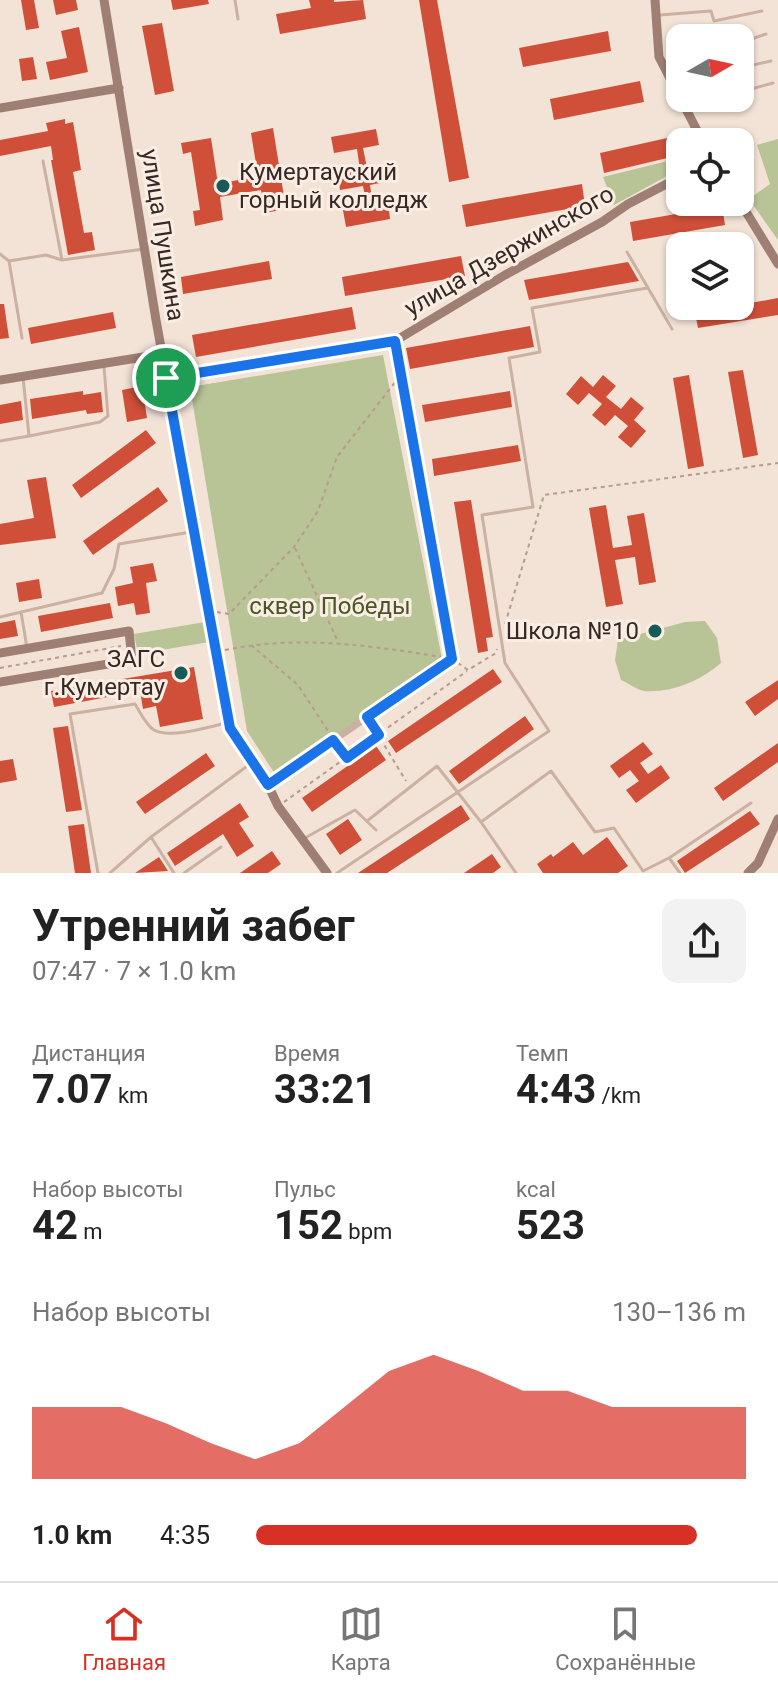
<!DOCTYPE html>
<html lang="ru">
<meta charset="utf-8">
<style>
:root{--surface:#fff;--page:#f2f2f2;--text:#222;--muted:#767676;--line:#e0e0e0;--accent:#d93025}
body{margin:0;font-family:Roboto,sans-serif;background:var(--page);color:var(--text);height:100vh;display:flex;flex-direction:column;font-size:30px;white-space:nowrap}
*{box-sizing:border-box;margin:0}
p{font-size:26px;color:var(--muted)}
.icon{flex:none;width:44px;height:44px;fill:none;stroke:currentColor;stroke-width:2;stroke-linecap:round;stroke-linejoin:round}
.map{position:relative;height:873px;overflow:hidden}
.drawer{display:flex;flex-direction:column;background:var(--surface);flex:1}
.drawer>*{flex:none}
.needle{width:52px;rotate:81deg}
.fabs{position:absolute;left:666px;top:24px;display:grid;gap:16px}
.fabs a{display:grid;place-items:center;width:88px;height:88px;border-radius:16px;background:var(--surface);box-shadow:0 2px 6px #0004;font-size:40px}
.pin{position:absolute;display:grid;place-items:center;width:68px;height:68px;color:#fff;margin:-34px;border:4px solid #fff;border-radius:50%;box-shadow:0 2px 8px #0007}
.round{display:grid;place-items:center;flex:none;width:84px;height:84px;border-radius:16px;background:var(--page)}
.head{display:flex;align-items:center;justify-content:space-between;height:136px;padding:0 32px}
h1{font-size:44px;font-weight:700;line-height:60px}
.stats{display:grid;grid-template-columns:repeat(3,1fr);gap:12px;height:136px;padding:8px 32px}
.stats div{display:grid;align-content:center}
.stats b{font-size:40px;font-weight:700}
.stats small{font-size:22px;font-weight:400}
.stats p{font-size:22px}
.chart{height:224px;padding:16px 32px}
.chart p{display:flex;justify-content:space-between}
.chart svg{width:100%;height:144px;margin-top:8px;fill:var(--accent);opacity:.7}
ul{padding:0 32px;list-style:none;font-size:26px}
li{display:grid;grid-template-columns:128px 96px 1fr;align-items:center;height:60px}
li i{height:20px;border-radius:10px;background:var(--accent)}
.menu{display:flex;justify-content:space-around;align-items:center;height:112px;border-top:2px solid var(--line);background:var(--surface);font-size:22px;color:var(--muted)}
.menu a{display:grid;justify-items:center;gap:4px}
.menu .current{color:var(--accent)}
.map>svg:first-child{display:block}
</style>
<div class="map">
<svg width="778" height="873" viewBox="0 0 778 873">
<rect width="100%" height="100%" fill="#f3e3d7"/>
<path fill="#b8c396" d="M778,139V240L749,199L770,184L757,145Z
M680,158V169L614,205L603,177Z
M383,355L443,664L277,777L247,731L190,387Z
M705,621L717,638L721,663C700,681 672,693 644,691C637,690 628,683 621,680L615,660L618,640L685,622Z
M205,622L209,642L138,654L134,634Z"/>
<path fill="#cf4f39" d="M21,0H34L39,28L26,30Z
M53,0H76L78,10L56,15Z
M171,0H208L209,4L173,10Z
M309,0H334V2L363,0L366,19L280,34L276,14L311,8Z
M419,0H437L469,178L449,182Z
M162,23L174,91L155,95L142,26Z
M79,27L88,72L50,80L46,62L67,58L61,31Z
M608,31L611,51L523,67L519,48Z
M33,57L37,79L22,81L19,59Z
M640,81L644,102L554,120L550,99Z
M65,119V124L73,122L77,145L81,170L73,172L84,233L92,232L95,250L68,255L51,160H53L51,146L0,156V140L48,131L46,123Z
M273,128L286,209L265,213L261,190L220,197L223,220L195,226L193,211L200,210L191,152L183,154L181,143L211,138L218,184L258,176L251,133Z
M376,129L379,145L363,148L367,168L382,166L385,182L370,185L373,205L388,203L390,219L346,227L343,210L367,206L363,186L340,190L338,173L360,170L357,149L334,153L331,137Z
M676,136L680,155L604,173L600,153Z
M582,184L585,206L466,227L462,205Z
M722,206L725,225L633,241L630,222Z
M461,256L465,276L345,296L342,277Z
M269,261L272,279L183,294L181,277Z
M628,262L639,281L529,300L524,280Z
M778,298V315L698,328L695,313Z
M0,304H4L9,338L0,339Z
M352,307L356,329L196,357L192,335Z
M113,312L116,328L31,344L28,328Z
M530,326L534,347L410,369L406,348Z
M743,370L758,455L743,458L728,372Z
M603,375L616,386L606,397L621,409L631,397L644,408L634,420L646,431L631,448L618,437L628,426L615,415L605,426L592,415L602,404L589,393L578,405L566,394L581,376L593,387Z
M689,375L704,466L688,469L673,378Z
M142,386L147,418L127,422L122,390Z
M83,391V395L101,392L103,412L87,414L86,410L32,419L30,399Z
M510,391L512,407L425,422L422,405Z
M21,401L23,420L0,424V405Z
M146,430L156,443L81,498L72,485Z
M518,445L521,461L434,476L432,459Z
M46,477L56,538L0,545V524L34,518L27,480Z
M158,487L168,501L93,555L83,541Z
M471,500L493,637L486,638L488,651L478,653L454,502Z
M606,505L613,548L632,545L627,516L644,513L656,582L639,585L635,557L615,560L623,604L606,607L589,508Z
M153,563L157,581L146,583L150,613L136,615L134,603L118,606L115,587L133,583L130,567Z
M39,579L42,598L19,602L16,583Z
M110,603L113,618L41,632L38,616Z
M15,620L18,636L0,639V623Z
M194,667L203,719L160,727L156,706L143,709L140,691L54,707L51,691Z
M493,669L502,682L396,753L388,741Z
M778,680V699L755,716L745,702Z
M525,716L534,729L459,784L449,771Z
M68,726L82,810L66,812L53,728Z
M643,742L653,754L640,763L648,774L661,765L670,778L636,803L626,790L639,781L630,770L619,778L610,766Z
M778,743V762L723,801L714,788Z
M376,746L386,760L312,812L302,798Z
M206,753L215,766L145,814L136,802Z
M13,759L17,780L0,783V761Z
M240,803L249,817L239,823L254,846L237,857L223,834L175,866L167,853Z
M461,805L470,819L387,873H358Z
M750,811L760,824L685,873L677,861Z
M348,819L362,840L340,855L326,834Z
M84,824L91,873H75L68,826Z
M607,837L628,866L618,873H543L537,864L551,854L553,857L573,842L583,855Z
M272,851L281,864L268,873H240Z
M492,854L501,867L493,873H464Z
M159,857L168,871L135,873Z"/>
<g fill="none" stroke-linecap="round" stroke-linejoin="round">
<path stroke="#b79b8d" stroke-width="2" stroke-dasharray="4 4" stroke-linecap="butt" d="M295,548L339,644
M217,612L229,614L294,547L318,511L337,457L396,381
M505,624L544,495L778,463
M251,645L298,685L330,734
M225,650C296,635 369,645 441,657
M458,663L468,670L496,653L497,649
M0,668L121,646
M372,725L406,781
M338,746L346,757
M284,802L467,671"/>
<path stroke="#cbb1a2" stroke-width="3" d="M235,0L238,19
M660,15L711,11L714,21L762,11
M740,43L766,34
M668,66L680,62
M740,68L771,61
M740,92L773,83
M689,107L720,98
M43,161L62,260
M627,252L672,329
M0,254L9,261L46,255L62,260L144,249
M9,261L22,338
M29,436L100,422L108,416L104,367
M0,441L29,436L23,377
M21,612L27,648
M0,617L102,593L114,569L119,544L191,532
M367,821L437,766L481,822L516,873
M481,822L551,771L595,832L614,828L643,871L669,858L751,803
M151,837L174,873
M303,839L355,810L376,830
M669,858L680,873
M98,873L70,714L135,704C140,712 146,725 154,730C170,739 209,727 226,723
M110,873L151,837L250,764
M184,873L221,847
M337,873L549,731L505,663L482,515L533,507L509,358L540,352L532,308L647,288"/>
<path stroke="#cbb1a2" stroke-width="7" d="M268,785L452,659L395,341"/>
<path stroke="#9f7f74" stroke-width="9" d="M104,0L156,320L230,728L268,785L278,806L327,873
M655,0L659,57L703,142
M0,108L119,88
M740,202L778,264
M166,378L395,341L505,275L602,222L628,204L680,177
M0,380L162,354
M0,653L129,631L132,660L0,682
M748,873L758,863L778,819"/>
</g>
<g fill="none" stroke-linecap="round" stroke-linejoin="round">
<g stroke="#fff" stroke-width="16">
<path id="route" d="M395,341L452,659L367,717L379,735L347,758L333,740L268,785L230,728L166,378Z"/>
</g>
<use href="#route" stroke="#1a73e8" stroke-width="10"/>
</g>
<g fill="#185a58" stroke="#faeee4" stroke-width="3">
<circle cx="223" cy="186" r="8"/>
<circle cx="655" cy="631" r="8"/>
<circle cx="181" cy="673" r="8"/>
</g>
<g text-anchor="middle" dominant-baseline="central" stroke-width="6" stroke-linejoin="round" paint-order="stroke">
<g font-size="24" fill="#362925" stroke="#faeee4" text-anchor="end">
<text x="239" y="172" text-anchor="start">Кумертауский<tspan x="239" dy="28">горный колледж</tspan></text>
<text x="639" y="631">Школа №10</text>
<text x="165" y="659">ЗАГС<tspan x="165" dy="28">г.Кумертау</tspan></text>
</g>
<g font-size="24" fill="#362925" stroke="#faeee4">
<text transform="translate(163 235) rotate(81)">улица Пушкина</text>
<text transform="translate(509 251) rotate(-30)">улица Дзержинского</text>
</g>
<g font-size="24" fill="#495627" stroke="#faeee4">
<text x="330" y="606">сквер Победы</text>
</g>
</g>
</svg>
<div class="fabs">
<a><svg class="needle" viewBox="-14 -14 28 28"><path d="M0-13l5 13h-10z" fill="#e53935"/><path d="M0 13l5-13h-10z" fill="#767676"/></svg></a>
<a><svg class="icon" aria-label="locate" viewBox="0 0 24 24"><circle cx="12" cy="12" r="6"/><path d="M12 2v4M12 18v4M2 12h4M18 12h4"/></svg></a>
<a><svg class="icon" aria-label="layers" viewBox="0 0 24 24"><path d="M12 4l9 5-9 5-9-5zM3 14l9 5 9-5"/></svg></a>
</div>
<div class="pin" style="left:166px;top:378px;background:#1e9e55"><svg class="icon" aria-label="arrive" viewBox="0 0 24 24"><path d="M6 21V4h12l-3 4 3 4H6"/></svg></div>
</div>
<section class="drawer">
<div class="head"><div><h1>Утренний забег</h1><p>07:47 · 7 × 1.0 km</p></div><a class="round"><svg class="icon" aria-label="share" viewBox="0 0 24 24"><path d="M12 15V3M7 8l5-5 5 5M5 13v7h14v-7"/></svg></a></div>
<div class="stats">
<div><p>Дистанция</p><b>7.07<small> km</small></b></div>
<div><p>Время</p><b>33:21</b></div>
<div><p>Темп</p><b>4:43<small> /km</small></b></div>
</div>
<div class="stats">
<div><p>Набор высоты</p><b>42<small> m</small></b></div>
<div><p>Пульс</p><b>152<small> bpm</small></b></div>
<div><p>kcal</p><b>523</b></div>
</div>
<div class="chart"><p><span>Набор высоты</span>130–136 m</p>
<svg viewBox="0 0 160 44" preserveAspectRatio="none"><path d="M0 44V22L10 22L20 22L30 27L40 33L50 38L60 33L70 22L80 11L90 6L100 11L110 17L120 17L130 22L140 22L150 22L160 22V44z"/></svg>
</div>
<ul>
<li><b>1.0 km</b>4:35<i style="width:90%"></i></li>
</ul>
</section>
<nav class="menu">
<a class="current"><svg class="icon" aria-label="home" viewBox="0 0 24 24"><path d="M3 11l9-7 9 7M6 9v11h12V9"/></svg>Главная</a>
<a><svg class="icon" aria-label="map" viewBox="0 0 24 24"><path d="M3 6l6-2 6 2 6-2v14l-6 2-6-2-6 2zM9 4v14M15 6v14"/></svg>Карта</a>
<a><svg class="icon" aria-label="saved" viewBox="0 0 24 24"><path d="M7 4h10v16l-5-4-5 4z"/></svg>Сохранённые</a>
</nav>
